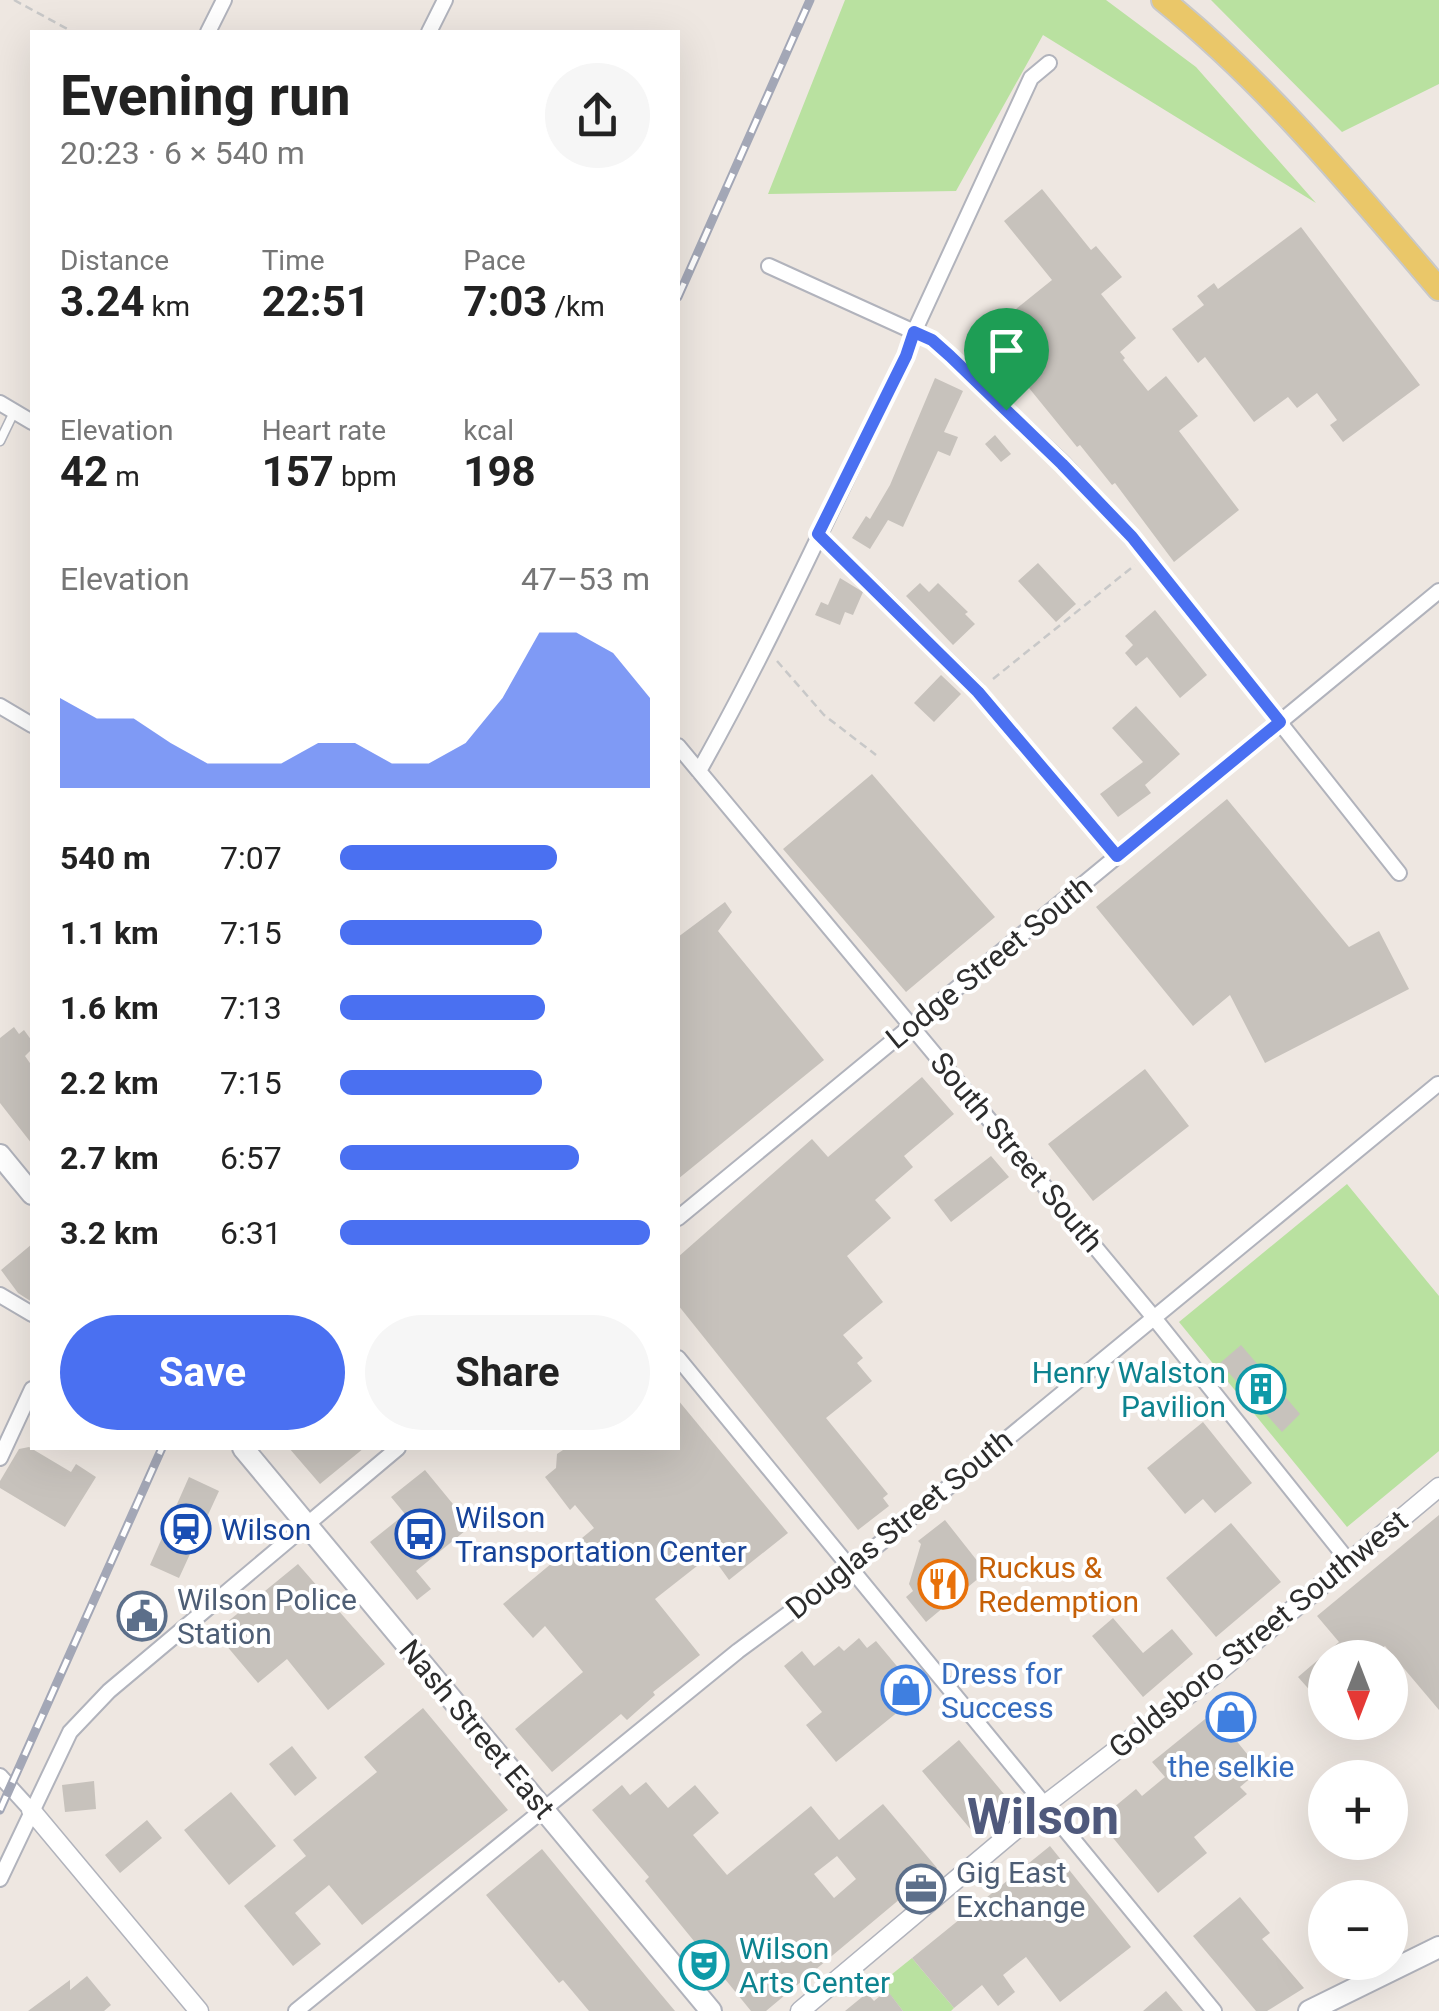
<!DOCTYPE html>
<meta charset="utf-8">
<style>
:root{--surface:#fff;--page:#f6f6f6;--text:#222;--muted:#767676;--accent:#4a70f1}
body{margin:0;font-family:Roboto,sans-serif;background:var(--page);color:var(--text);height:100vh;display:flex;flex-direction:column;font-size:38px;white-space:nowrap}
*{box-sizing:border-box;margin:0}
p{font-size:32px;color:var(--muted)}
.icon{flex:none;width:55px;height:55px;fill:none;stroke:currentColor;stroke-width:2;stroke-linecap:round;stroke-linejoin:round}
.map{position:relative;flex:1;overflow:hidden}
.details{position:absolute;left:30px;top:30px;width:650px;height:1420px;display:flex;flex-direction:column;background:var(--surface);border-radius:0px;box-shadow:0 10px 40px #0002}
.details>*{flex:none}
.needle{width:65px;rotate:180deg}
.tools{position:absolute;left:1308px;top:1640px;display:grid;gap:20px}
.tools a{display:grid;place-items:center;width:100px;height:100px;border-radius:50%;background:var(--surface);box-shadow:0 10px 40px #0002;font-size:50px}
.pin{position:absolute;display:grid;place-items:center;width:85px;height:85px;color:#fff;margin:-102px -42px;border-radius:50% 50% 50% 0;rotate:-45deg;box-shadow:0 0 10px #0007}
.pin .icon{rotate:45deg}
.round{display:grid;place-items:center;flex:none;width:105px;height:105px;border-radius:52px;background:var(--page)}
.headline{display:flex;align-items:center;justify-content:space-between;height:170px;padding:0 30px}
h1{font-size:55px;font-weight:700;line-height:75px}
.stats{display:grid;grid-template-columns:repeat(3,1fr);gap:15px;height:170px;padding:10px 30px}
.stats div{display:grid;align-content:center}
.stats b{font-size:42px;font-weight:700}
.stats small{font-size:28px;font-weight:400}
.stats p{font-size:28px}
.chart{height:280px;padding:20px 30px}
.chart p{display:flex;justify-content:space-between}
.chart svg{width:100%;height:180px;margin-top:10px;fill:var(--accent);opacity:.7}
.action{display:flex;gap:20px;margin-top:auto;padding:20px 30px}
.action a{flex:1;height:115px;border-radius:60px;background:var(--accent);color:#fff;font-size:40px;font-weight:700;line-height:115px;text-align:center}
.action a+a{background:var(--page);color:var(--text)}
ul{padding:0 30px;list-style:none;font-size:32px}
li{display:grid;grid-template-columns:160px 120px 1fr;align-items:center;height:75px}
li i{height:25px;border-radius:12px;background:var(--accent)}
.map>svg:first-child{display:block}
</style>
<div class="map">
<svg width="1439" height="2011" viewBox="0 0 1439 2011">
<rect width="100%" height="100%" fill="#eee7e1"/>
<path fill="#b9e1a0" d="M845,0H1106L1196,67L1316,203L1043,35L956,191L768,194Z
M1211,0H1439V84L1342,132Z
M1347,1184L1439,1296V1451L1347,1527L1179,1322Z
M912,1958L954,2008L951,2011H903L881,1983Z"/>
<path fill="#c7c2bc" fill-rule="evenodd" d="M1042,189L1091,250L1096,246L1122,277L1101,294L1136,338L1120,352L1125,358L1123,360L1148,391L1166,376L1198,416L1179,431L1239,510L1174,562L1115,483L1112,485L1080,445L1077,447L985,334L1052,280L1004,221Z
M1301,227L1420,385L1343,442L1330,425L1337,420L1317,393L1297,408L1288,397L1254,422L1205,357L1198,363L1172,329L1204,305L1197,296L1214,283L1218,289Z
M935,378L963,391L944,432L958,437L950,456L938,451L903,527L888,520L870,549L852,538L866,516L870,519L890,485Z
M995,435L1011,454L1001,462L985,444Z
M1038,563L1076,604L1056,622L1018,581Z
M840,578L863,592L853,615L845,612L840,625L815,615L821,602L828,605Z
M920,583L929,592L938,583L968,612L965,614L975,624L953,645L906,596Z
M1155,610L1207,675L1180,698L1147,657L1136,666L1125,653L1133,645L1125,636Z
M941,675L961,694L934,722L914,703Z
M1136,706L1180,754L1145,785L1151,793L1118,817L1100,794L1143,762L1112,728Z
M872,774L995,917L906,992L783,849Z
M1227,799L1349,947L1379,931L1409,989L1265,1063L1230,995L1193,1026L1096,907Z
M725,902L732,912L718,931L824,1060L678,1179V937Z
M14,1027L19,1034L24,1030L32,1041V1049L25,1056L32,1066V1144L0,1103V1038Z
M1145,1069L1189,1126L1093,1201L1048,1144Z
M922,1077L954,1114L904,1156L913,1167L875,1200L891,1218L847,1256L883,1302L843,1335L863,1358L857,1363L872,1381L826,1418L888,1494L883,1498L889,1506L858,1530L678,1305V1257L812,1139L828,1157Z
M991,1156L1009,1177L951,1222L934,1200Z
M32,1244V1302L18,1293L1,1270Z
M1241,1345L1300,1414L1282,1432L1220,1363Z
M678,1400L788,1533L729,1580L711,1555L655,1599L700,1655L653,1692L655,1695L627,1720L621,1714L552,1772L515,1729L583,1672L545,1626L533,1638L503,1604L594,1528L575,1505L570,1510L545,1477L556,1468L557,1454L566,1448H678Z
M1203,1422L1252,1483L1215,1513L1203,1499L1185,1514L1147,1468Z
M29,1447L71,1472L76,1464L96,1477L65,1527L0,1488V1481L19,1449Z
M289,1448H364L320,1484Z
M425,1470L471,1526L416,1571L431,1589L417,1600L370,1542L405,1514L391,1497Z
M189,1477L219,1491L179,1578L150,1565Z
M1439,1515V1710L1385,1646L1371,1658H1325V1686L1314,1695L1298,1677L1339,1642L1317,1616Z
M945,1520L986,1572L926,1622L906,1597L913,1591L909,1584L921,1544L918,1541Z
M1231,1523L1281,1582L1216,1637L1166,1578Z
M298,1564L385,1664L328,1710L287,1659L258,1683L215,1632Z
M137,1598L159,1607L148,1634L126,1626Z
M1113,1618L1143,1653L1172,1629L1193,1654L1143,1697L1092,1636Z
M859,1638L867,1648L876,1641L920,1694L836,1762L806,1725L822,1712L784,1666L802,1651L814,1666L839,1646L844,1651Z
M1231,1698L1253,1725L1235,1739L1260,1770L1240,1787L1247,1794L1194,1837L1207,1853L1158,1893L1105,1828L1114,1821L1107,1813L1136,1789L1142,1796L1165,1777L1152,1762Z
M423,1708L508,1810L362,1925L329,1885L295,1913L321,1944L293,1966L244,1906L306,1856L293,1840L377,1772L364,1757Z
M959,1740L1014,1806L977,1837L922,1771Z
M292,1746L317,1778L295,1796L269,1764Z
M94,1781L96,1809L65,1812L62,1785Z
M646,1782L668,1808L695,1785L719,1813L693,1835L727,1875L811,1806L839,1840L883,1804L937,1868L766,2011H751L645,1881L649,1877L592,1810L622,1785L630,1795ZM837,1856L856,1879L834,1898L814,1874Z
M231,1792L276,1846L229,1885L184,1830Z
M147,1820L162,1838L120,1873L105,1855Z
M1050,1846L1131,1947L1060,2002L1026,1957L1003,1975L1015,1992L998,2006L982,1985L954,2008L912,1958Z
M542,1849L649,1980L675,2011H589L563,1980L559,1983L486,1895Z
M1240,1897L1270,1933L1262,1939L1304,1988L1267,2011H1256L1193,1936Z
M87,1976L111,2005L104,2011H28L70,1980V1990Z
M887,1990L903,2011H845L867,1993L874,2001Z
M1166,1991L1183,2011H1143Z"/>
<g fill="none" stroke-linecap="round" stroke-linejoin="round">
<g stroke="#b1b3bc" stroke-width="11">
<path id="service" d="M0,441L14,412"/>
</g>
<g stroke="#b1b3bc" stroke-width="18">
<path id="minor" d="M208,32L224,0
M429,32L445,0
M769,266L932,340L1063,463L1147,555L1399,873
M0,403L32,422
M818,533L978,691L1117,856
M0,706L32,725
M678,746L1155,1319L1350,1563
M699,771C775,636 837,495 906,356L914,332L1031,78L1049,63
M678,1218L1439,591
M0,1295L32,1314
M678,1358L1214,2011
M0,1458L32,1389
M0,1776L31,1810
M0,1879L70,1732L109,1691L398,1448
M296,2011L738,1651L850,1568L1438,1084"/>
</g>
<g stroke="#b1b3bc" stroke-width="21">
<path id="tertiary" d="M31,1810L199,2011
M800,2011L1046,1804L1218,1672L1439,1487"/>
</g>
<g stroke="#b1b3bc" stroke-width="24">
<path id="secondary" d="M0,1155L32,1194
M243,1448L711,2011
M1309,2011L1439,1947"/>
</g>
<g stroke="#c8c8c8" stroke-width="26">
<path id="primary" d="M1163,0C1267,84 1352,187 1439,289"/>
</g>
<path stroke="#c8c8c8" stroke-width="2.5" stroke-dasharray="8 5" stroke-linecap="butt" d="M14,0L73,32
M777,661L824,715L876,755
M993,679L1135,565"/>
<use href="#service" stroke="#fff" stroke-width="8"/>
<use href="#minor" stroke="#fff" stroke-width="14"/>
<use href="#tertiary" stroke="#fff" stroke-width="18"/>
<use href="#secondary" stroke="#fff" stroke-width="20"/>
<use href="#primary" stroke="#eac769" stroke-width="22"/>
<g stroke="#a3a7b6" stroke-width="9">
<path id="rail" d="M678,297L810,0
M0,1810L162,1448"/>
</g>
<use href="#rail" stroke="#fff" stroke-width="5" stroke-dasharray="15" stroke-linecap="butt"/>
</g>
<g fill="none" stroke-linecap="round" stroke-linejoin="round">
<g stroke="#fff" stroke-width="20">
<path id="route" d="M914,332L932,340L950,356L1062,464L1132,537L1280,722L1117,856L978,692L818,534L906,356Z"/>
</g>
<use href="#route" stroke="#4a70f1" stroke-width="12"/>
</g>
<defs>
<g id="building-ring" transform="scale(2.5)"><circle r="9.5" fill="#fff" stroke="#0f9aa8" stroke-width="1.5"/><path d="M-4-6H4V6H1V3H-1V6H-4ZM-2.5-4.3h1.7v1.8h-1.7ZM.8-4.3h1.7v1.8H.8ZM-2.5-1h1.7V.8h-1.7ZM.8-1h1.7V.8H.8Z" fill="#0f9aa8"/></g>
<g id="station-ring" transform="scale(2.5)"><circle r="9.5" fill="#fff" stroke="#1a4fb4" stroke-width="1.5"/><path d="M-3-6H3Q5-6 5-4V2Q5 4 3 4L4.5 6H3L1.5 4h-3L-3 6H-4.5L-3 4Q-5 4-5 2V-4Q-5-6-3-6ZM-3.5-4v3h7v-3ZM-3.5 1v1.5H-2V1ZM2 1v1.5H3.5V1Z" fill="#1a4fb4"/></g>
<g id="bus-ring" transform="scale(2.5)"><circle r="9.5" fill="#fff" stroke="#1a4fb4" stroke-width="1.5"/><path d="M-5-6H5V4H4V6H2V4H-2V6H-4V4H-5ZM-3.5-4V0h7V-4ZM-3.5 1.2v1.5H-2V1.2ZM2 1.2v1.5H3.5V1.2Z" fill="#1a4fb4"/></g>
<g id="restaurant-ring" transform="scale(2.5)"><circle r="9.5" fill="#fff" stroke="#e8710a" stroke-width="1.5"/><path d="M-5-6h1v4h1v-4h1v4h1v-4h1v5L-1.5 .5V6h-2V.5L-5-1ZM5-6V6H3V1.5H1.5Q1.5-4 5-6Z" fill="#e8710a"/></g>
<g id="civic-ring" transform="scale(2.5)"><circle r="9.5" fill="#fff" stroke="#5c6f8a" stroke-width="1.5"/><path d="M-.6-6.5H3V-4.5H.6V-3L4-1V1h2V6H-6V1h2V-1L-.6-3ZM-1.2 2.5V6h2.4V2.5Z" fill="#5c6f8a"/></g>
<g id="shop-ring" transform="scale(2.5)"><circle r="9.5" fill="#fff" stroke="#3f7fe0" stroke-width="1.5"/><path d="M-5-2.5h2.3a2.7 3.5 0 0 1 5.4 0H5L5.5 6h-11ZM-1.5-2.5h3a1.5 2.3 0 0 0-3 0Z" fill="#3f7fe0"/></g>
<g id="office-ring" transform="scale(2.5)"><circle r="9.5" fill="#fff" stroke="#5c6f8a" stroke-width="1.5"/><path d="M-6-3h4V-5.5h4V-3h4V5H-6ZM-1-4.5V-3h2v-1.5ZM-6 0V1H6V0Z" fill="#5c6f8a"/></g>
<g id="theatre-ring" transform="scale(2.5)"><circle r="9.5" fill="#fff" stroke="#0f9aa8" stroke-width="1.5"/><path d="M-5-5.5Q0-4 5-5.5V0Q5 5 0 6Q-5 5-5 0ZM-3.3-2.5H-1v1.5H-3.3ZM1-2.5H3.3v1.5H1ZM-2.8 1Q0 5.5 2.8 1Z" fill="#0f9aa8"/></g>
</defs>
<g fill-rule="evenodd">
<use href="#building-ring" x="1261" y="1389"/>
<use href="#station-ring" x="186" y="1529"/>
<use href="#bus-ring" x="420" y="1534"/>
<use href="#restaurant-ring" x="943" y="1584"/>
<use href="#civic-ring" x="142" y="1616"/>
<use href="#shop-ring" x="906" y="1690"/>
<use href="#shop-ring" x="1231" y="1717"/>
<use href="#office-ring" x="921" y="1889"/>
<use href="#theatre-ring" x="704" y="1965"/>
</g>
<g text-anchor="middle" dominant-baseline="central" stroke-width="8" stroke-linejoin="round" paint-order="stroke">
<g font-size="30" fill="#2d2d2d" stroke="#fff">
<text transform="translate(989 962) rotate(-39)">Lodge Street South</text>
<text transform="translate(1017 1152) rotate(50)">South Street South</text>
<text transform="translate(899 1524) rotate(-39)">Douglas Street South</text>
<text transform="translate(1258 1634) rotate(-39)">Goldsboro Street Southwest</text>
<text transform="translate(477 1729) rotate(50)">Nash Street East</text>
</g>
<g font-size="30" fill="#0d838f" stroke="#fff" text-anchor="end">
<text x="1226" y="1372">Henry Walston<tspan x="1226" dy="34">Pavilion</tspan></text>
<text x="739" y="1948" text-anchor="start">Wilson<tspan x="739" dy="34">Arts Center</tspan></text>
</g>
<g font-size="30" fill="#164399" stroke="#fff" text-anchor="start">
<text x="455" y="1517">Wilson<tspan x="455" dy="34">Transportation Center</tspan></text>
<text x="221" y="1529">Wilson</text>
</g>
<g font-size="30" fill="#c56008" stroke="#fff" text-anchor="start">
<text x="978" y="1567">Ruckus &amp;<tspan x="978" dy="34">Redemption</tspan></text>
</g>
<g font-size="30" fill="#4e5e75" stroke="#fff" text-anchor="start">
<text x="177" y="1599">Wilson Police<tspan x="177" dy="34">Station</tspan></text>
<text x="956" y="1872">Gig East<tspan x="956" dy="34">Exchange</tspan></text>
</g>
<g font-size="30" fill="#366cbe" stroke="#fff" text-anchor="start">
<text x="941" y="1673">Dress for<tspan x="941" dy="34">Success</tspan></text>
<text x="1231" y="1766" text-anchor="middle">the selkie</text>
</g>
<g font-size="50" font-weight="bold" fill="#4f597c" stroke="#fff">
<text x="1043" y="1817">Wilson</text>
</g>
</g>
</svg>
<div class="tools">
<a><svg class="needle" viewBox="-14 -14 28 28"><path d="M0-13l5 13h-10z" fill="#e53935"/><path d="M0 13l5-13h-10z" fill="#767676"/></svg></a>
<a>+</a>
<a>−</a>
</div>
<div class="pin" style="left:1006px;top:410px;background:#1e9e55"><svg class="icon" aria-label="arrive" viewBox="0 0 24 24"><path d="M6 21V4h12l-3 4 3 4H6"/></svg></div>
<section class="details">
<div class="headline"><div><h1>Evening run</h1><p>20:23 · 6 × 540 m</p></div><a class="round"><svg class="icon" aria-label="share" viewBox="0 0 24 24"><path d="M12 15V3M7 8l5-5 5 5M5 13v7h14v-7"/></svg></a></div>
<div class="stats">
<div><p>Distance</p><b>3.24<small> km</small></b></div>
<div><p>Time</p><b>22:51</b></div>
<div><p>Pace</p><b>7:03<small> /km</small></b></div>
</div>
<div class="stats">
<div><p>Elevation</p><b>42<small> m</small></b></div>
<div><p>Heart rate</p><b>157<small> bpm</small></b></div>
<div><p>kcal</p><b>198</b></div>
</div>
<div class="chart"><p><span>Elevation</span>47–53 m</p>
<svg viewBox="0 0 160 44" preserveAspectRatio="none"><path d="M0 44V22L10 27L20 27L30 33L40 38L50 38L60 38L70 33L80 33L90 38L100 38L110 33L120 22L130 6L140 6L150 11L160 22V44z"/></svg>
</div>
<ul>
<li><b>540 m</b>7:07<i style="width:70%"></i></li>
<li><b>1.1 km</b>7:15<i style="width:65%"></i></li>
<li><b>1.6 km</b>7:13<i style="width:66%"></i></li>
<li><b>2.2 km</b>7:15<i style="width:65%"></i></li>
<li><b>2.7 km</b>6:57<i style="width:77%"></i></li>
<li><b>3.2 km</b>6:31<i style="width:100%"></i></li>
</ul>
<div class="action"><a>Save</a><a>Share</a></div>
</section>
</div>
